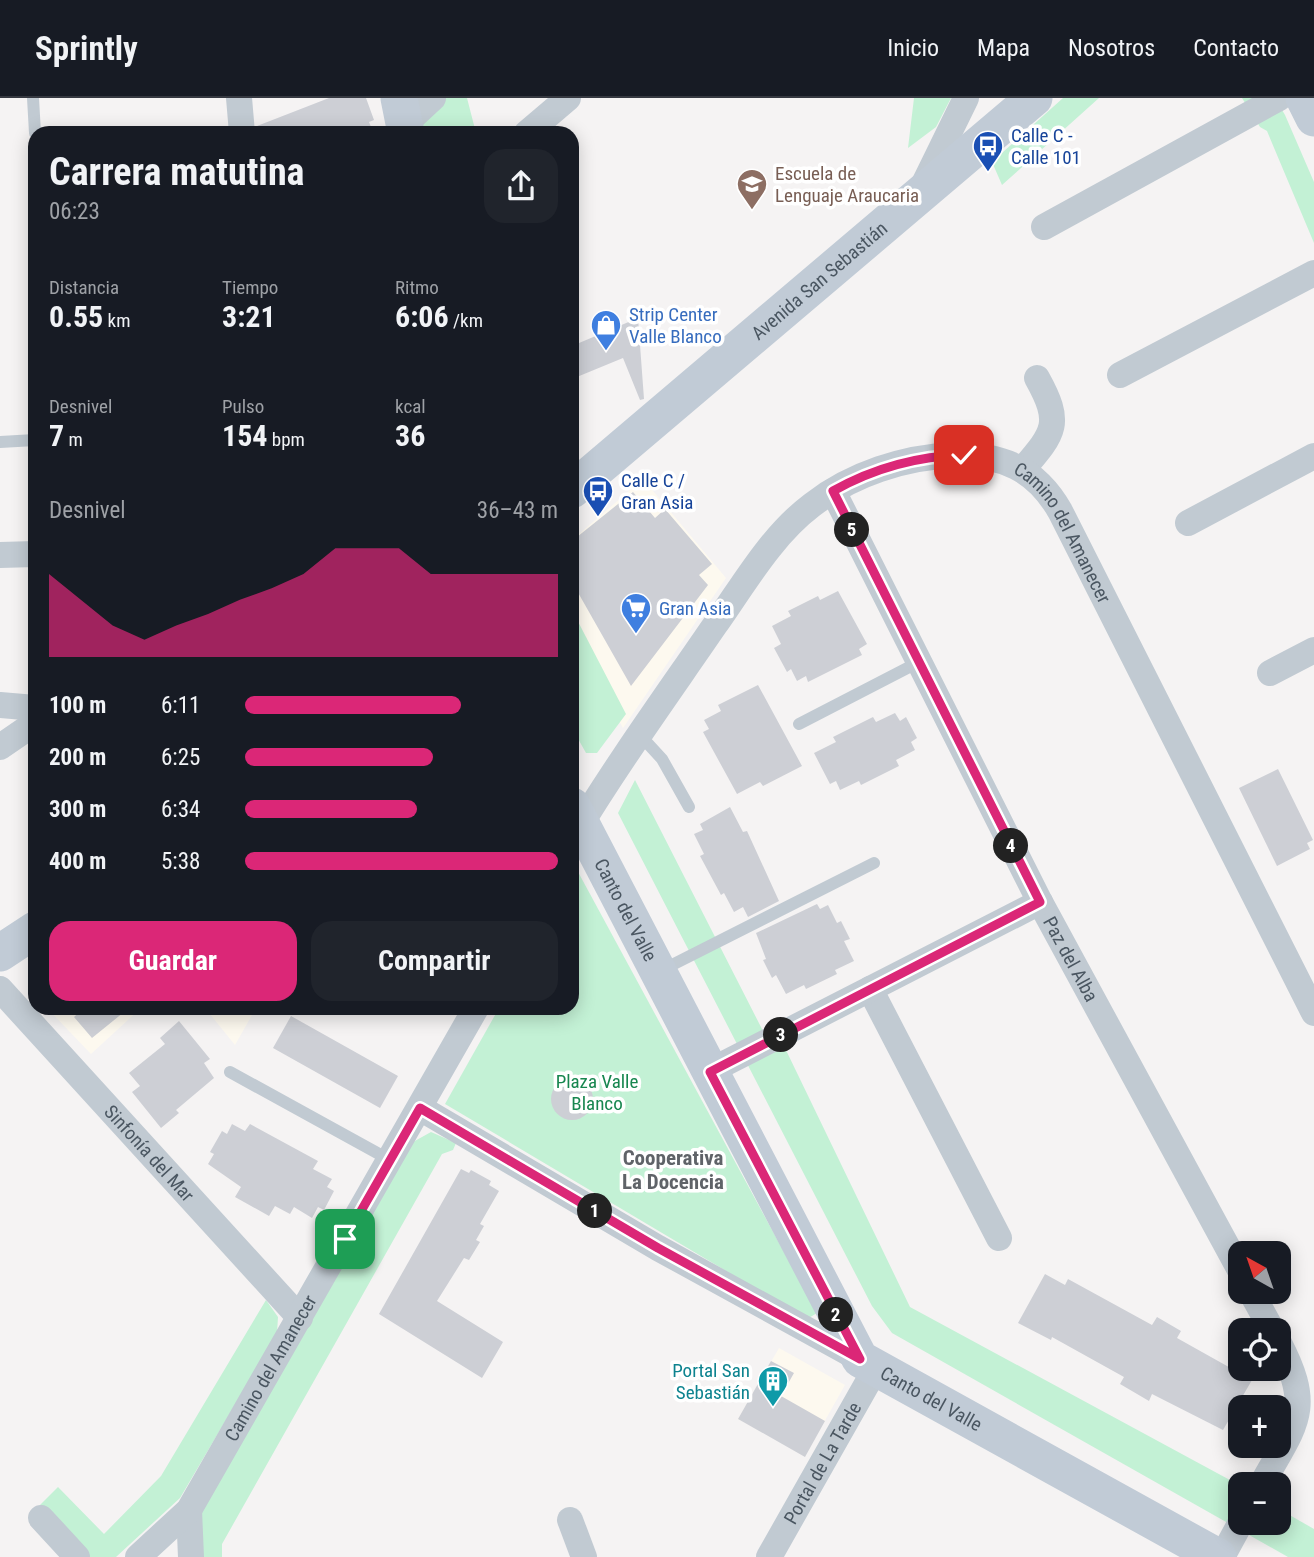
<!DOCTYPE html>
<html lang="es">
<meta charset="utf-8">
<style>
:root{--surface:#171b24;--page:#20242c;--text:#f1f3f6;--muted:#9ea1a6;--line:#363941;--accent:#db2777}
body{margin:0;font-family:"Roboto Condensed",sans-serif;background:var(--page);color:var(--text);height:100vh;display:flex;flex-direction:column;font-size:26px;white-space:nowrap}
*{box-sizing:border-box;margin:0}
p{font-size:23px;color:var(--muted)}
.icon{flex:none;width:38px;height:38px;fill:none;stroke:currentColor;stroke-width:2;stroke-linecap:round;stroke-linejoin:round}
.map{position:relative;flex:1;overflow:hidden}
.sheet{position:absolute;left:28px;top:28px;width:551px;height:889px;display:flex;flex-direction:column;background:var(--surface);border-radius:21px;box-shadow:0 4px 18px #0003}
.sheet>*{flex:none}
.needle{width:46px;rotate:320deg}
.controls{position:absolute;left:1228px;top:1143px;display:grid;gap:14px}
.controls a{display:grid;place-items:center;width:63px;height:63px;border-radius:14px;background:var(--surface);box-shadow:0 4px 18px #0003;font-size:35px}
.pin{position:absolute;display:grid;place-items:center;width:60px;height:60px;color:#fff;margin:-30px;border-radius:14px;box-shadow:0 4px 10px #0006}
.km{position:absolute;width:35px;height:35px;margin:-18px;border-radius:50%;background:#222;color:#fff;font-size:19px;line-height:35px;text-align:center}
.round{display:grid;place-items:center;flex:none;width:74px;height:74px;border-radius:21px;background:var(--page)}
.summary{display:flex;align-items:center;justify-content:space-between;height:119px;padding:0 21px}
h1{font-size:38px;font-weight:700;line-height:52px}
.stats{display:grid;grid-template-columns:repeat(3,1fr);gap:10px;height:119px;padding:7px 21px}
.stats div{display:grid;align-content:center}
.stats b{font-size:30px;font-weight:700}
.stats small{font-size:19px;font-weight:400}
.stats p{font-size:19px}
.chart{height:196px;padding:14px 21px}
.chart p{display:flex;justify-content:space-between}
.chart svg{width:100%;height:126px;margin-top:7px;fill:var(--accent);opacity:.7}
.action{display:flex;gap:14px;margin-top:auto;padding:14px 21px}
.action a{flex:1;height:80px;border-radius:21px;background:var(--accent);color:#fff;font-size:28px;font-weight:700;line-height:80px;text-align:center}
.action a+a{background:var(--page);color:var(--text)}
ul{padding:0 21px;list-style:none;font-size:23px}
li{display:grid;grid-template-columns:112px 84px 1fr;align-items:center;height:52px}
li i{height:18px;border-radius:9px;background:var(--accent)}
header{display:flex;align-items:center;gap:42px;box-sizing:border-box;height:98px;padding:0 35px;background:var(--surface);border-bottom:2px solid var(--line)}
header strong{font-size:33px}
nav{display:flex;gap:38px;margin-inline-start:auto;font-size:24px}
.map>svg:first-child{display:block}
</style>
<header>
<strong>Sprintly</strong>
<nav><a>Inicio</a><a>Mapa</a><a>Nosotros</a><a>Contacto</a></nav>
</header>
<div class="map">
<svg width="1314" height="1459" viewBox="0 0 1314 1459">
<rect width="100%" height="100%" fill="#f5f3f3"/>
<path fill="#fdf9ef" d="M643,381L726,480L623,630L572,537V442Z
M47,910H141L91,956Z
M205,910H256L235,947Z
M779,1250L845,1287L805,1358L738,1321Z"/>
<path fill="#c3f1d5" d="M412,0H467L476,35H420Z
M914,0H951L936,29L908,50Z
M1063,0H1099L1002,87L992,64Z
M1242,0H1275L1285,17L1314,84V145L1267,33L1260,29Z
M572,512L626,616L597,655H586L572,630Z
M635,682L763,933L784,948L910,1209L1241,1388V1424H1279V1411L1314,1431V1459H1288L892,1235L872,1208L618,715Z
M577,772L817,1215L807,1221L445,1006L499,910H572V780Z
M431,1034L456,1045L453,1052L442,1056L222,1446V1459H195L194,1426L413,1044Z
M266,1202L278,1219L277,1235L180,1400L116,1459H86L39,1408L58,1389L104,1436L161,1378Z"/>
<path fill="#cdcfd5" d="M329,0H366L374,22L369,24L371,29L356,35H258L257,28Z
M638,220L644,301L640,302L623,260L572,281V248Z
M633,394L655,420L665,411L712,466L699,477L708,487L631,588L572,484V443Z
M838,493L867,546L859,551L862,557L808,584L806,578L797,583L791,571L787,574L774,550L781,546L772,528L791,518L788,513L818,498L820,502Z
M758,587L802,668L763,688L760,684L737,696L703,634L709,631L704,622L721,613L718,607Z
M895,615L900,623L906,619L917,640L911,644L915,652L896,662L899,668L861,687L859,683L840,692L836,683L830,686L814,655L836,644L833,639L873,619L876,624Z
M1278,671L1313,742L1307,745L1310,751L1277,768L1239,690Z
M730,709L743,734L747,733L779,803L748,819L743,809L734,814L724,795L721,797L700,758L704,756L694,736L703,732L700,726Z
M817,806L820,811L828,807L837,825L841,823L850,841L844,843L854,863L835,872L837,876L806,891L804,887L786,896L776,877L772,880L763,862L766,861L756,835Z
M84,910H129L92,940L74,919Z
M291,918L398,978L380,1010L273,950Z
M179,923L210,961L204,965L214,980L176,1012L179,1015L161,1030L132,994L140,988L129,975L165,946L160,940Z
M551 1001a21 21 0 1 1 42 0a21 21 0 1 1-42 0Z
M232,1026L245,1033L250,1026L318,1063L313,1071L332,1081L327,1089L334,1093L324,1112L318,1109L312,1120L294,1109L290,1116L275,1108L269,1118L235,1099L241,1089L208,1066L214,1056L210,1054L222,1033L227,1036Z
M461,1071L469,1075L471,1072L491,1083L489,1087L499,1093L480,1126L484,1128L476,1142L480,1144L469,1162L464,1160L437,1203L503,1244L482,1280L379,1216Z
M1045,1176L1065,1187L1068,1181L1152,1227L1157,1219L1181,1233L1177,1240L1252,1282L1223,1332L1152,1296L1149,1303L1120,1286L1124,1279L1052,1239L1051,1242L1018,1225Z
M771,1263L794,1275L781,1298L825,1323L805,1359L738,1321Z"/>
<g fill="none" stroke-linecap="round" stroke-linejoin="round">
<path stroke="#c1cad2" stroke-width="12" d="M33,0L35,35
M0,344L35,342
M799,626L919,564
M639,636L662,661L689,709
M662,872L874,765
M230,974L390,1062"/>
<g stroke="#c1cad2" stroke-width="26">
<path d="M239,0L242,35"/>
<path d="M405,26L433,0"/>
<path d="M527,35L568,0"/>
<path d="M922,90L966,0"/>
<path d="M1044,129L1279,0"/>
<path d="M1120,277L1314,175"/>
<path d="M1023,371C1055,334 1062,325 1037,280"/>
<path id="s1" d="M833,393L1040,804L1241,1174"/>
<path d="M1188,425L1314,358"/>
<path d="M0,457L35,456"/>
<path d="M1270,575L1314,552"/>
<path d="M0,607L35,610"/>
<path d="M0,649L35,625"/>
<path id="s2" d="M573,739C617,666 667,597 715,527C744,486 771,438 812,407C852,376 904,359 955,357C1002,356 1036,371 1060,413L1314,915"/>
<path id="s3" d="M0,891L300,1220"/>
<path d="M870,891L999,1140"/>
<path d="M710,973L1040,804"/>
<path d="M420,1010L658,1150L860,1261"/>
<path d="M1251,1194L1272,1232"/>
<path d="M1262,1386C1295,1326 1314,1312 1279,1245"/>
<path d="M189,1412L191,1459"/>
<path d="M41,1420L77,1459"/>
<path d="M570,1422L584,1459"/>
<path id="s4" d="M138,1459L189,1412L476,910"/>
<path id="s5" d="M769,1459L876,1270"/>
<path d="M1222,1459L1241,1424"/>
</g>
<g stroke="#c1cbd6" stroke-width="37">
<path d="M399,0L406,35"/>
<path d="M1304,0L1314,20"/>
<path id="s6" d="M572,392L1034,0"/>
<path id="s7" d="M572,708L860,1261L1218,1459"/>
<path d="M0,855L35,832"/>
</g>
</g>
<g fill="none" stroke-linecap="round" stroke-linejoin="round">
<g stroke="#fff" stroke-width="14">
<path id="route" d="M345,1141L420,1010L658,1150L860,1261L710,974L1040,804L833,393C874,370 917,358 964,357"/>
</g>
<use href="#route" stroke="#db2777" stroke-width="9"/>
</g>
<defs>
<g id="bus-pin" transform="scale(1.575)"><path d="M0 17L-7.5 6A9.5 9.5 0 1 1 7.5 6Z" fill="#1a4fb4" stroke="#fff"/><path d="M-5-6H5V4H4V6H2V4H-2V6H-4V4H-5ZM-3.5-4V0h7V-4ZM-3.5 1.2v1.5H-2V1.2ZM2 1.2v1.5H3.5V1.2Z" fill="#fff"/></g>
<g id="school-pin" transform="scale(1.575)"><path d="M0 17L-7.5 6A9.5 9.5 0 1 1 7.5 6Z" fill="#8d6e63" stroke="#fff"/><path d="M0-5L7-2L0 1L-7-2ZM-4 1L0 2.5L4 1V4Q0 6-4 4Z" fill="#fff"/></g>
<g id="shop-pin" transform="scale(1.575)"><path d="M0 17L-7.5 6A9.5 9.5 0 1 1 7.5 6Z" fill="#3f7fe0" stroke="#fff"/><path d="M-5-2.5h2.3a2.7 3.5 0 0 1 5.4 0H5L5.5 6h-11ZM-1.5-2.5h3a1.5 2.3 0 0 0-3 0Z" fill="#fff"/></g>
<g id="supermarket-pin" transform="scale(1.575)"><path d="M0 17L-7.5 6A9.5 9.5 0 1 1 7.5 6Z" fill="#3f7fe0" stroke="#fff"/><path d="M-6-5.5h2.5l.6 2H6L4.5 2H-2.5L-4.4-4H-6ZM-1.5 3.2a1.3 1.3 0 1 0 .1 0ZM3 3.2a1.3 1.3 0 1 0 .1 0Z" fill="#fff"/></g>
<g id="building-pin" transform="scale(1.575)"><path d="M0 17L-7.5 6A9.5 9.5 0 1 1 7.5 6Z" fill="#0f9aa8" stroke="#fff"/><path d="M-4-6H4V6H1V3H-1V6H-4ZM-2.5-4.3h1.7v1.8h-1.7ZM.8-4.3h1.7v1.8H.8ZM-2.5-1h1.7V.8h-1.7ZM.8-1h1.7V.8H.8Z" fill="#fff"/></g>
</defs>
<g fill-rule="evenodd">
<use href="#bus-pin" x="988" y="48"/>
<use href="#school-pin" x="752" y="86"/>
<use href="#shop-pin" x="606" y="227"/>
<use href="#bus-pin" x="598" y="393"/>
<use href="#supermarket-pin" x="636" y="510"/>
<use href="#building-pin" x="773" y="1283"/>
</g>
<g text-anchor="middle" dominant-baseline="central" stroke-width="7" stroke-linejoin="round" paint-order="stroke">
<g font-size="19" fill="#164399" stroke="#fff" text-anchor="start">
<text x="1011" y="37">Calle C -<tspan x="1011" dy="22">Calle 101</tspan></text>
<text x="621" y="382">Calle C /<tspan x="621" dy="22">Gran Asia</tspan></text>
</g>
<g font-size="19" fill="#785e54" stroke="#fff" text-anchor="start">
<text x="775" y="75">Escuela de<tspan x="775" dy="22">Lenguaje Araucaria</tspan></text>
</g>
<g font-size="19" fill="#4a5661" stroke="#fff">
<text stroke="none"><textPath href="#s6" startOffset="324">Avenida San Sebastián</textPath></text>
<text stroke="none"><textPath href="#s2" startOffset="709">Camino del Amanecer</textPath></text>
<text stroke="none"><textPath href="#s7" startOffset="117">Canto del Valle</textPath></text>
<text stroke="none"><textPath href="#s1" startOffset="525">Paz del Alba</textPath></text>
<text stroke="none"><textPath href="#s3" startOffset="222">Sinfonía del Mar</textPath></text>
<text stroke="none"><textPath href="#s4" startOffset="233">Camino del Amanecer</textPath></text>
<text stroke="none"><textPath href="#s7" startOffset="705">Canto del Valle</textPath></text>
<text stroke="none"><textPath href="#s5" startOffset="108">Portal de La Tarde</textPath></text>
</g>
<g font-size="19" fill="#366cbe" stroke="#fff" text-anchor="start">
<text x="629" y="216">Strip Center<tspan x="629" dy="22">Valle Blanco</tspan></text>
<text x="659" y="510">Gran Asia</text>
</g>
<g font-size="19" fill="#17864f" stroke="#fff">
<text x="597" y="983">Plaza Valle<tspan x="597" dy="22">Blanco</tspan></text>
</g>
<g font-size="19" fill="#0d838f" stroke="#fff" text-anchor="end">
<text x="750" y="1272">Portal San<tspan x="750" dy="22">Sebastián</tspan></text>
</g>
<g font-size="21" font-weight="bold" fill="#5f6368" stroke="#fff">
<text x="673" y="1060">Cooperativa<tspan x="673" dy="24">La Docencia</tspan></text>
</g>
</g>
</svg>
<div class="controls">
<a><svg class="needle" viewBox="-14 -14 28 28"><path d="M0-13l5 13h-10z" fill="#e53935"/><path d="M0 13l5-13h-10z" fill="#9ea1a6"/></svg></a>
<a><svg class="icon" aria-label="locate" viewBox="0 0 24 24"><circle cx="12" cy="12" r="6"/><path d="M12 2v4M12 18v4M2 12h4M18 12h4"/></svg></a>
<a>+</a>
<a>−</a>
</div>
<div class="pin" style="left:345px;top:1141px;background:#1e9e55"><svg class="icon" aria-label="arrive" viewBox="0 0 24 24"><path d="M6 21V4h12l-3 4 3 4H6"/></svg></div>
<div class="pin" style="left:964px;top:357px;background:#d93025"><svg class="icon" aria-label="check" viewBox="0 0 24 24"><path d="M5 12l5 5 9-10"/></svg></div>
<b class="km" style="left:595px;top:1113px">1</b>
<b class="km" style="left:836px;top:1217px">2</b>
<b class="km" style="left:781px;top:937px">3</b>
<b class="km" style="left:1011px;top:748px">4</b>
<b class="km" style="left:852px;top:432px">5</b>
<section class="sheet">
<div class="summary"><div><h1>Carrera matutina</h1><p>06:23</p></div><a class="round"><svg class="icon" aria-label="share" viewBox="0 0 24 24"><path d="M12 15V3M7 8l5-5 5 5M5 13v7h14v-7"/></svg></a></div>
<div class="stats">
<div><p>Distancia</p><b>0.55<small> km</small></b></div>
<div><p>Tiempo</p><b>3:21</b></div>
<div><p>Ritmo</p><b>6:06<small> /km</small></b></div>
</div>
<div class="stats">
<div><p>Desnivel</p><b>7<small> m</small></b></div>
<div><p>Pulso</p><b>154<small> bpm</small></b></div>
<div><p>kcal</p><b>36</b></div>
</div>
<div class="chart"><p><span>Desnivel</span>36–43 m</p>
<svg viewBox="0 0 160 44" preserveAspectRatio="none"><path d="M0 44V15L10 24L20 33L30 38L40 33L50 29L60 24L70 20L80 15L90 6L100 6L110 6L120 15L130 15L140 15L150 15L160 15V44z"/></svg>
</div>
<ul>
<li><b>100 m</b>6:11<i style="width:69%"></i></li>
<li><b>200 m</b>6:25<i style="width:60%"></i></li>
<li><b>300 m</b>6:34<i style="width:55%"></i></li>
<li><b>400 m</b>5:38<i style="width:100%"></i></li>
</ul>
<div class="action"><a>Guardar</a><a>Compartir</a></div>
</section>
</div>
